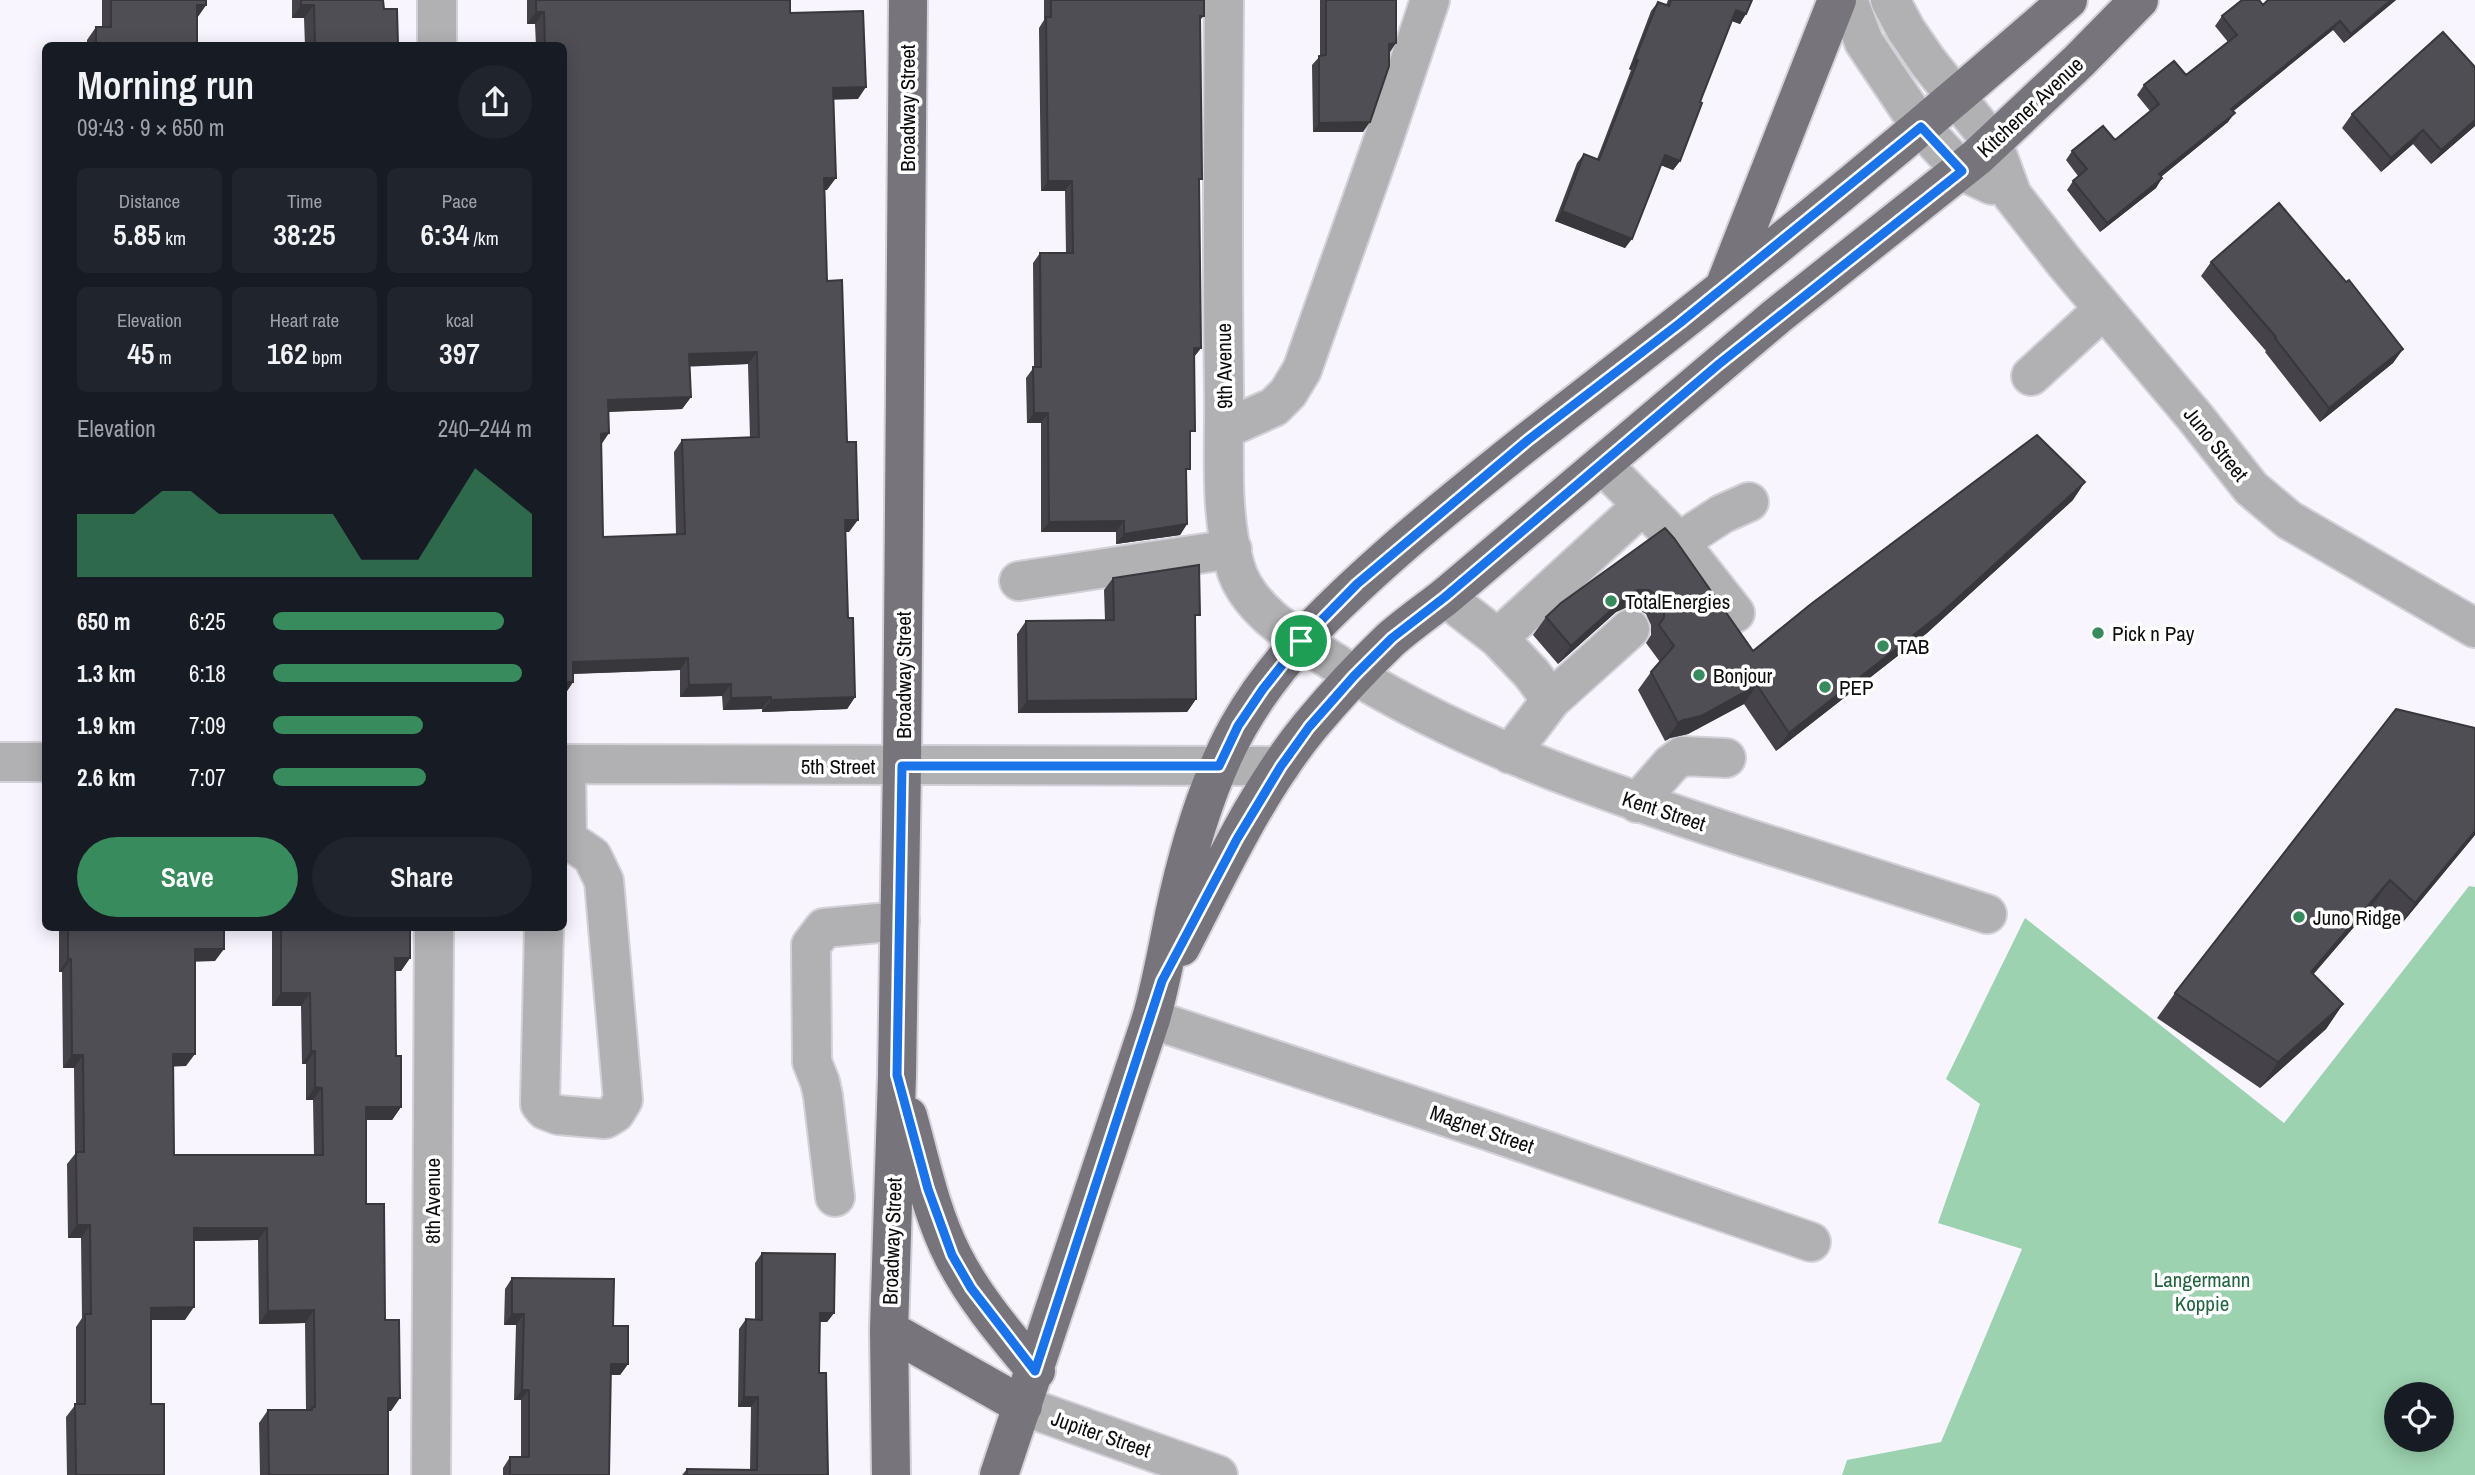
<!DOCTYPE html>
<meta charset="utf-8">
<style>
:root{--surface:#171b24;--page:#20242c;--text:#f1f3f6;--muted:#9ea1a6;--accent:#388b5d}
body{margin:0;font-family:"Archivo Narrow",sans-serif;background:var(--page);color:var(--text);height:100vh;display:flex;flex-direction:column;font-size:26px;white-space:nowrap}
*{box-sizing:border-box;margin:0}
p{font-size:23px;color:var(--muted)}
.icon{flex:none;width:38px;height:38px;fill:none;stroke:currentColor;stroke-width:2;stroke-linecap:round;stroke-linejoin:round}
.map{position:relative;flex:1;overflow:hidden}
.drawer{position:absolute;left:42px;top:42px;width:525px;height:889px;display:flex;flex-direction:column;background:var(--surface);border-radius:10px;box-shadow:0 4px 18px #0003}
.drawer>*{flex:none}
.controls{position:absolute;left:2384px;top:1382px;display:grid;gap:14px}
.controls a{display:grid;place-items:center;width:70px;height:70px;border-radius:50%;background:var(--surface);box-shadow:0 4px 18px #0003;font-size:35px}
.pin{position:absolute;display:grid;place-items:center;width:60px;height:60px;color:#fff;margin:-30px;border:4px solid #fff;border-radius:50%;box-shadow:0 2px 7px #0007}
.round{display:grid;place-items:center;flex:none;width:74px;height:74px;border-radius:37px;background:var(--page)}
.head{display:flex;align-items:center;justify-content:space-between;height:119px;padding:0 35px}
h1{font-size:38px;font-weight:600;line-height:52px}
.stats{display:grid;grid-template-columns:repeat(3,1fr);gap:10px;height:119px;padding:7px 35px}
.stats div{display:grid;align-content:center;border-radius:10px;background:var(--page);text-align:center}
.stats b{font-size:30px;font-weight:600}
.stats small{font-size:19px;font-weight:400}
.stats p{font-size:19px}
.chart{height:196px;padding:14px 35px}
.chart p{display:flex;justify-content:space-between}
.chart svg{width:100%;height:126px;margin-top:7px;fill:var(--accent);opacity:.7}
.primary-button{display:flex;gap:14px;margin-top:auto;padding:14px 35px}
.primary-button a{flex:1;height:80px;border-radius:42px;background:var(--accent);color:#fff;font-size:28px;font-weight:600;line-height:80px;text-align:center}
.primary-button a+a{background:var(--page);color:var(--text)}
ul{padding:0 35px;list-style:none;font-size:23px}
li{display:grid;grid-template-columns:112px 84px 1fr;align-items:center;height:52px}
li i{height:18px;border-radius:9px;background:var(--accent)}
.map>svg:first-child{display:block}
</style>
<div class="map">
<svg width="2475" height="1475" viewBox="0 0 2475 1475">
<rect width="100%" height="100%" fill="#f8f5fe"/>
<path fill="#9cd2af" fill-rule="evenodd" d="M2469,886L2475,887V1475H1842L1847,1460L1941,1442L2022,1249L1938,1223L1980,1104L1946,1079L2025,918L2284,1123ZM2396,1395H2441V1440H2396Z"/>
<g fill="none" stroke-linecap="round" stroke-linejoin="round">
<g stroke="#d3d0d8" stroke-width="42">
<path id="minor" d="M1224,0C1223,130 1222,260 1224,390C1225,447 1219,511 1235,566C1246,607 1290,634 1323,655C1452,740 1598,790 1744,837C1825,863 1906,889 1987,914
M1848,0L1864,42L1921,127L1962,171L1992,185
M1890,0L1906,30L1928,62L1993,143L2012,195L2065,263L2195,417L2251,488L2289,520L2475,628
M437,46V0
M2031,376L2104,309
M1225,429L1274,407L1288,393L1302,370L1384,138L1430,0
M1602,464L1679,542L1735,613
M1679,542L1722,514L1749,502
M1019,581L1232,549
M1445,597L1498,638L1532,674L1551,700L1510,754
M1498,638L1643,505
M1551,700L1630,629
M0,762H46
M564,764L1281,766
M1637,803L1671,764L1682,756L1726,758
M564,844L567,839L566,764
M544,928L540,1104L545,1110L558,1115L605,1119L615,1113L623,1100L604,881L592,856L567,839
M1151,1019L1489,1131L1811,1242
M835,1197L823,1096L820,1082L812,1062L811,945L824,928L900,921
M1023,1406L1218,1475
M431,1475L434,928"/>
</g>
<g stroke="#d3d0d8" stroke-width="42">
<path id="major" d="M1725,285L1837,0
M1181,947C1220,872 1256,792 1310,726C1335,696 1362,667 1390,640C1407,625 1427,611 1445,597L1777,316L1977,157L2079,61L2139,0
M908,1116C921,1163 931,1213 953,1256C974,1298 1006,1335 1036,1371
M889,1330L1023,1406
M891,1475L889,1330L897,1075L902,766L908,0
M999,1475L1151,1019C1161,984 1167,950 1174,915C1187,854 1208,781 1238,727C1277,657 1339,600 1398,548C1489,469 1586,397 1681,322C1813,218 1942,110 2068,0"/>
</g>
<use href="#minor" stroke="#b1b0b3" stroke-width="38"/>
<use href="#major" stroke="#77747b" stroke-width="38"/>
</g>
<path fill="#454349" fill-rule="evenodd" d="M102,0H206V5L197,18V46H87V40L96,27H102Z
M292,0H383L384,9L398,46H305L304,18H292Z
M527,0H790V13L858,99H834L827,190H825L827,281L849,532H845L848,618L855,697L847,709L762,712V709L723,710L722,696L680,697V670L573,674V682L565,694H564V46H536L535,24H527ZM748,364L750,438L682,440L674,452L676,534L603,537L601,445L609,412L682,409L691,397L690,366Z
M1044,0H1204V16L1200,20L1199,184L1201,348L1194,357L1186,474L1187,524L1180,535L1116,544V532H1041V423H1027L1026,378L1034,367L1033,263L1040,253H1066L1065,191H1041L1039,28L1044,20Z
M1320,0H1396L1390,52H1389L1363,132H1313L1312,65L1320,56Z
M1668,0H1752L1740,24L1732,21L1700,102L1680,161L1673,170L1661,165L1625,248L1555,221L1577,163L1584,154L1597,159L1631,70L1629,69L1651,11L1658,2L1666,5Z
M2396,0L2344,43L2333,30L2233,111L2228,122L2161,177L2162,178L2156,188L2100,232L2067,190L2073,181L2078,176L2066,160L2072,151L2115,140L2150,111L2137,95L2144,85L2186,75L2228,42L2215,26L2222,16L2263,5Z
M2475,67V126L2431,164L2413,144L2381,172L2342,128L2352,114Z
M2211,262L2403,349L2393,363L2320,422L2265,352L2266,351L2201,276Z
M2073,500L1927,633L1776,751L1744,704L1688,734L1670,738L1665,741L1638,690L1651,672L1660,662L1646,643L1651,635V625L1646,614L1636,608H1625L1616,612L1558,664L1533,635L1546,617L1665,528L1753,651Z
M1113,578L1195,622L1196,699L1187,712L1018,713L1017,634L1026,621L1105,620L1104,590Z
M2475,728V835L2398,928L2372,906L2313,974L2343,1004L2326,1029L2260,1088L2157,1018L2175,993Z
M59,928H224L215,961H195L186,1066H173L174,1155H314L313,1100H306V1064H302L301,1006H272V928H410V958L401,971H395L396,1056L401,1107L392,1120H366V1204L385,1320L391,1411H388V1475H260L259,1423L268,1410H306L305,1323L259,1324L258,1240L194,1241L185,1320H151V1404L164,1475H67L66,1417L76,1404V1327L82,1318L81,1238H68L67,1164L75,1154L74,1068H63L62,972H59Z
M762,1253L834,1313L827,1322H820L819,1373L828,1475H682L687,1469L750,1470L751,1407H738L739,1329L746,1319H755V1263Z
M512,1278L613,1326L628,1364L620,1375H611L609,1475H503V1468L510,1457H521V1400H514L516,1325H504L505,1289Z"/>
<path fill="#38373c" d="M2391,0H2396L2344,43L2351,34Z
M197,5H206L197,18Z
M301,5H314L304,18H292Z
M1736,10L1746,14L1740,24L1729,20Z
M536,12H544L535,24H527Z
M2340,21L2333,30L2225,118L2231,109Z
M1396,43L1390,52L1382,53L1389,44Z
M1635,59L1638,60L1631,70L1629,69Z
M866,87L858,99L825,100L833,88Z
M2235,113L2228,122L2152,184L2159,174Z
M2475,120V126L2431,164L2441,150Z
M1370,122L1363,132H1313L1319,123Z
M2423,130L2413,144L2381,172L2391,158Z
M1665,155L1680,161L1673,170L1658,164Z
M824,178H836L827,190H816Z
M2162,178L2156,188L2100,232L2107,223Z
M1048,181H1072L1065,191H1041Z
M1562,211L1632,239L1625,248L1555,221Z
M1194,348H1201L1193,358Z
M2403,349L2393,363L2320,422L2329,408Z
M757,352L748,364L681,367L689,354Z
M691,397L682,409L600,412L608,400Z
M1034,413H1048L1041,423H1027Z
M609,433L601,445V434Z
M2085,482L2073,500L1927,633L1776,751L1789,733Z
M845,520H858L849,532H836Z
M1124,521L1116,532H1041L1049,522Z
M1187,524L1180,535L1116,544L1124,534Z
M1638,590H1649L1636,608H1625L1616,612L1558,664L1571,646L1629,594Z
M688,658L680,670L564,674L573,662Z
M564,682H573L565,694H564Z
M731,684L722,696L680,697L689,685Z
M1757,685L1744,704L1688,734L1670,738L1665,741L1678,723L1683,720Z
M771,697L762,709L723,710L731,698Z
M855,697L847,709L762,712L771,700Z
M1196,699L1187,712L1018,713L1027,701Z
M2475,831V835L2398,928L2415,903Z
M2390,880L2372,906L2294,997L2311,972Z
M195,949H224L215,961L186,962Z
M395,958H410L401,971H386Z
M68,959H71L62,972H59Z
M281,993H310L301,1006H272Z
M2343,1004L2326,1029L2260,1088L2278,1062Z
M311,1051H315L306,1064H302Z
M173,1054H195L186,1066L164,1067Z
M72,1055H83L74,1068H63Z
M315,1087L322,1088L313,1100H306Z
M366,1107H401L392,1120H357Z
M77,1225H90L81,1238H68Z
M194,1228H267L258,1240L185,1241Z
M194,1307L185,1320H142L151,1308Z
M314,1310L305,1323L259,1324L268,1311Z
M820,1313H834L827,1322H813Z
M512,1314H524L516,1325H504Z
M611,1364H628L620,1375L603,1374Z
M522,1390H529L521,1400H514Z
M744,1397H758L751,1407H738Z
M388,1398H400L391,1411H379Z"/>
<path fill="#504e55" stroke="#38373c" stroke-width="2" fill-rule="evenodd" d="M111,0H206V5H197V46H96V27H111Z
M301,0H383L384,9H397L398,46H315L314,5H301Z
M536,0H790V13L863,11L866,87L833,88L836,178H824L827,281L842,280L847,442H856L858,520H845L848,618H853L855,697L771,700V697L731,698V684L689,685L688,658L573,662V682H564V46H545L544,12H536ZM757,352L759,437L682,440L685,534L603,537L601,434L609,433L608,400L691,397L689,354Z
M1051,0H1204V16H1200L1202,179H1199L1201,348H1194L1195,431H1190V469H1186L1187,524L1124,534V521L1049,522L1048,413H1034L1033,367H1041L1040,253H1073L1072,181H1048L1046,17H1051Z
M1326,0H1396V43L1389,44V66L1370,122L1319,123V56L1326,55Z
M1671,0H1752L1746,14L1736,10L1700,102L1702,103L1680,161L1665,155L1632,239L1562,211L1584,154L1599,160L1638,60L1635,59L1658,2L1669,6Z
M2242,0H2259L2263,5L2268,0H2391L2351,34L2340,21L2231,109L2235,113L2159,174L2162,178L2107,223L2073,181L2087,169L2072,151L2103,126L2115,140L2159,104L2144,85L2174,61L2186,75L2237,35L2222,16Z
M2443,32L2475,67V120L2441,150L2423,130L2391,158L2352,114Z
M2279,203L2346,282L2349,280L2403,349L2329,408L2275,338L2276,337L2211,262Z
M2037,435L2085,482L1939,615L1789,733L1757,685L1701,716L1683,720L1678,723L1651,672L1674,646L1659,625L1664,617V607L1658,596L1649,590H1638L1629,594L1571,646L1546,617L1561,603L1665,528L1674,538L1753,651L1811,604Z
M1199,565L1200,615H1195L1196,699L1027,701L1026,621L1114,620L1113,578Z
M2396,709L2475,728V831L2415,903L2390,880L2311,972L2343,1004L2278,1062L2175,993Z
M68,928H224V949H195V1054H173L174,1155H323L322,1088L315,1087V1051H311L310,993H281V928H410V958H395L396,1056H401V1107H366V1204H384L385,1320H399L400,1398H388V1475H269L268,1410H312V1407H315L314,1310L268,1311L267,1228H194V1307L151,1308V1404H164V1475H76L75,1404H85V1314H91L90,1225H77L76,1152H84L83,1055H72L71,959H68Z
M762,1253L835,1254L834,1313H820L819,1373H826L828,1475H687V1469L757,1470L758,1397H744L746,1319L762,1320Z
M512,1278L614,1279L613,1326H628V1364H611L609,1475H510V1457H529V1390H522L524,1314H512Z"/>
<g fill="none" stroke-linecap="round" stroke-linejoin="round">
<g stroke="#fff" stroke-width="14">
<path id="route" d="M1921,127L1962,171L1719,364L1445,597L1392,638L1354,676L1309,727L1281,766L1237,839L1162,981L1035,1371L971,1288L952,1255L928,1189L897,1075L902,766H1219L1238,726L1263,689L1301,641L1357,584L1528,440L1680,323Z"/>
</g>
<use href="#route" stroke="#1a73e8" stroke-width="9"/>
</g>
<g fill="#388b5d" stroke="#fff" stroke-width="2.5">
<circle cx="1611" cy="601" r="7"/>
<circle cx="2098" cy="633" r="7"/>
<circle cx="1883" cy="646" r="7"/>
<circle cx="1699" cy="675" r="7"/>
<circle cx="1825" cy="687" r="7"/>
<circle cx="2299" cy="917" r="7"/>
</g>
<g text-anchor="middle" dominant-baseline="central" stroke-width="7" stroke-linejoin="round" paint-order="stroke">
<g font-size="21" fill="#0e0d0f" stroke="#fff">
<text transform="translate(2030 107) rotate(-43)">Kitchener Avenue</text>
<text transform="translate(907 108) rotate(-90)">Broadway Street</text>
<text transform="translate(1224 366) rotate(-91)">9th Avenue</text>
<text transform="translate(2216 444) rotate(51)">Juno Street</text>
<text transform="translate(903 675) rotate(-90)">Broadway Street</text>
<text x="838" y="766">5th Street</text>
<text transform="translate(1664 811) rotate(18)">Kent Street</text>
<text transform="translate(1482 1129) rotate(19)">Magnet Street</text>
<text transform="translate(432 1201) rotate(-90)">8th Avenue</text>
<text transform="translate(892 1241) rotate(-88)">Broadway Street</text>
<text transform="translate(1101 1434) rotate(19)">Jupiter Street</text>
</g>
<g font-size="21" fill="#0e0d0f" stroke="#fff" text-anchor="start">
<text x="1625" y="601">TotalEnergies</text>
<text x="2112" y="633">Pick n Pay</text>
<text x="1897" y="646">TAB</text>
<text x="1713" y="675">Bonjour</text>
<text x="1839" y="687">PEP</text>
<text x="2313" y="917">Juno Ridge</text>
</g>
<g font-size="21" fill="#246441" stroke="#fff">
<text x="2202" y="1279">Langermann<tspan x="2202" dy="24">Koppie</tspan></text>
</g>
</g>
</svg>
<div class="controls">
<a><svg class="icon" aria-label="locate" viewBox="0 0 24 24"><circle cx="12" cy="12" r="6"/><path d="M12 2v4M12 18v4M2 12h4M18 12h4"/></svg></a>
</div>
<div class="pin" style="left:1301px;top:641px;background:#1e9e55"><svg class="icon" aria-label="arrive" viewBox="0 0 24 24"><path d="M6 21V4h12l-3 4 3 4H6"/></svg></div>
<section class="drawer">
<div class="head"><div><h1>Morning run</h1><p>09:43 · 9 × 650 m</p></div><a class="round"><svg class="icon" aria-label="share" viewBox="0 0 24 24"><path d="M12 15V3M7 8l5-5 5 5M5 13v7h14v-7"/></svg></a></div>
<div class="stats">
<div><p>Distance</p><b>5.85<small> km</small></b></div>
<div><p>Time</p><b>38:25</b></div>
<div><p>Pace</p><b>6:34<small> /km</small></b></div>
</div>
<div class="stats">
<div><p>Elevation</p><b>45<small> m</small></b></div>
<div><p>Heart rate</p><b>162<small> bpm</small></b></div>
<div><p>kcal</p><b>397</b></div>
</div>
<div class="chart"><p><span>Elevation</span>240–244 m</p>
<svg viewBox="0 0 160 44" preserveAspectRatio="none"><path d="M0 44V22L10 22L20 22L30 14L40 14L50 22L60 22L70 22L80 22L90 22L100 38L110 38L120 38L130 22L140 6L150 14L160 22V44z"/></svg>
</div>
<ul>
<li><b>650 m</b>6:25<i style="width:89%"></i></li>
<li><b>1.3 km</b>6:18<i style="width:96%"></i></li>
<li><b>1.9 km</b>7:09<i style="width:58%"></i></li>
<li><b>2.6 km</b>7:07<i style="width:59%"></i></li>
</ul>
<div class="primary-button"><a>Save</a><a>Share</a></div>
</section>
</div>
